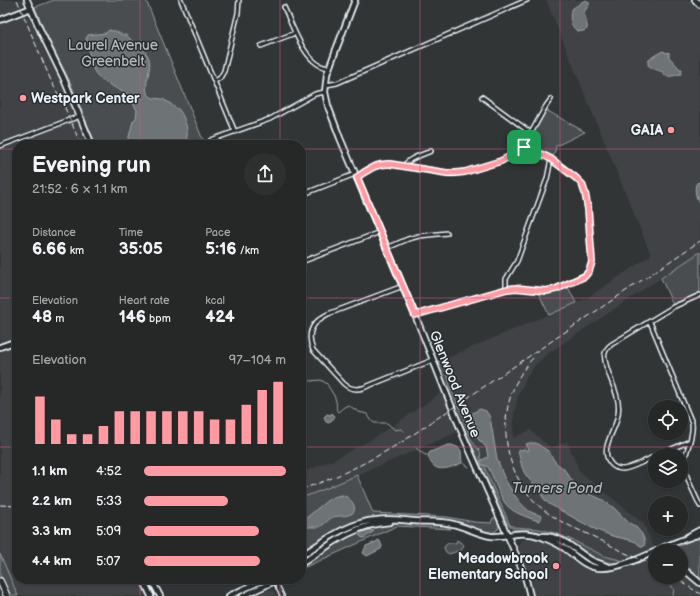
<!DOCTYPE html>
<meta charset="utf-8">
<style>
:root{--surface:#262828;--page:#2e3030;--text:#f1f3f6;--muted:#a4a6a8;--line:#424445;--accent:#ff9aa2}
body{margin:0;font-family:"Balsamiq Sans",sans-serif;background:var(--page);color:var(--text);height:100vh;display:flex;flex-direction:column;font-size:15px;white-space:nowrap}
*{box-sizing:border-box;margin:0}
p{font-size:13px;color:var(--muted)}
.icon{flex:none;width:22px;height:22px;fill:none;stroke:currentColor;stroke-width:2;stroke-linecap:round;stroke-linejoin:round}
.map{position:relative;flex:1;overflow:hidden}
.details{position:absolute;left:12px;top:140px;width:294px;height:444px;display:flex;flex-direction:column;background:var(--surface);border-radius:16px;box-shadow:0 1px 3px #0004,0 0 0 1px var(--line)}
.details>*{flex:none}
.controls{position:absolute;left:648px;top:400px;display:grid;gap:8px}
.controls a{display:grid;place-items:center;width:40px;height:40px;border-radius:50%;background:var(--surface);box-shadow:0 1px 3px #0004,0 0 0 1px var(--line);font-size:20px}
.pin{position:absolute;display:grid;place-items:center;width:34px;height:34px;color:#fff;margin:-17px;border-radius:8px;box-shadow:0 2px 6px #0006}
.round{display:grid;place-items:center;flex:none;width:42px;height:42px;border-radius:21px;background:var(--page)}
.head{display:flex;align-items:center;justify-content:space-between;height:68px;padding:0 20px}
h1{font-size:22px;font-weight:800;line-height:30px}
.metrics{display:grid;grid-template-columns:repeat(3,1fr);gap:6px;height:68px;padding:4px 20px}
.metrics div{display:grid;align-content:center}
.metrics b{font-size:17px;font-weight:800}
.metrics small{font-size:11px;font-weight:400}
.metrics p{font-size:11px}
.chart{height:112px;padding:8px 20px}
.chart p{display:flex;justify-content:space-between}
.chart svg{width:100%;height:72px;margin-top:4px;stroke:var(--accent);stroke-width:6}
ul{padding:0 20px;list-style:none;font-size:13px}
li{display:grid;grid-template-columns:64px 48px 1fr;align-items:center;height:30px}
li i{height:10px;border-radius:5px;background:var(--accent)}
.map>svg:first-child{display:block}
</style>
<div class="map">
<svg width="700" height="596" viewBox="0 0 700 596">
<rect width="100%" height="100%" fill="#323536"/>
<filter id="ink" filterUnits="userSpaceOnUse"><feTurbulence type="fractalNoise" baseFrequency=".025" numOctaves="2"/><feDisplacementMap in="SourceGraphic" scale="8" xChannelSelector="R" yChannelSelector="G"/><feConvolveMatrix kernelMatrix="1 2 1 2 8 2 1 2 1" color-interpolation-filters="sRGB"/></filter>
<g filter="url(#ink)">
<path fill="#3f4244" d="M0,0H23V3L22,7L18,9L0,16Z
M546,0H692L700,7V252L553,350L544,357L536,364L527,377L519,393L514,414L513,438L530,430L551,448L567,441L580,472L643,523L654,548L624,561L604,556L574,541L555,533L539,529L514,527L510,525L480,457L481,452L475,445L473,441L467,428L463,416L453,395L450,387L447,372L442,360L587,298L651,255Z
M26,15L29,17L31,19L43,47L58,75L87,145H17V337L0,343V24Z
M17,345V579H140L148,596H18L0,554V351Z
M442,392L449,408L445,411L447,413L450,411L458,432L325,489L301,498V473L333,460L370,440L397,423Z
M526,538L540,539L554,544L572,555L583,565L591,569L598,571L611,570L623,568L626,569L634,565L637,562L655,554V577H681V571L700,587V596H534L529,575L518,547L520,541Z
M267,589L274,591L277,596H251Z"/>
<path fill="#494d4f" stroke="#989fa4" d="M54,0H146L205,145H96L70,82L44,30L35,7Z
M546,110L585,132L556,146L555,151L553,157L529,147L527,145L528,142Z
M700,252V292L673,305L661,278Z
M568,287L576,303L549,315L538,292C549,294 558,292 568,287Z
M442,360L447,372L450,387L457,403L454,405L437,362Z
M458,406C460,410 462,413 464,417C466,426 469,436 474,444C477,449 482,451 480,457L510,525L514,527L539,529L555,533L574,541L604,556L624,561C589,571 575,539 545,533C538,532 532,530 526,530C522,530 517,530 514,529C510,528 509,525 507,523L455,408Z
M357,475L373,513L447,517L474,522L491,523L493,518H496L499,526L498,529L493,533H490L485,532L464,523L447,520L393,518L365,520L301,553V498L325,489Z
M380,521L357,528L301,562V559L303,557L331,538L355,526Z
M394,523L443,525L451,529L397,526L301,569V565C318,554 338,538 357,531C369,526 382,524 394,523Z
M700,537V578L681,561V551H672V549Z
M457,540L464,545L460,552L458,551L449,554L446,552L444,548C446,542 451,543 456,543Z
M0,554L18,596H10L0,577Z"/>
<path fill="#6e7376" stroke="#9fa5aa" d="M586,0L589,2V5L584,12C584,17 588,24 587,29C575,38 568,21 571,11C572,8 575,7 578,5C581,3 582,1 586,0Z
M109,30L113,31H115L123,35H126C130,38 133,43 137,45C141,48 146,51 148,56C154,66 142,87 148,94C152,99 156,98 162,99C166,101 171,103 174,107C176,108 178,108 179,110C182,112 187,126 187,130C188,135 186,140 186,145H127L133,121L136,118L137,110C133,105 133,100 127,95C118,88 104,84 96,74C94,72 90,61 90,57C88,51 89,44 86,39L88,35L106,33Z
M663,51L667,53L669,52V57L680,69H682L681,74C677,75 668,78 665,75C660,72 666,73 660,71C655,69 653,69 648,65V61C653,56 657,54 663,51Z
M698,182L700,184V204C696,199 694,190 696,184Z
M480,409L486,411L490,417L497,459C500,465 501,471 504,477C510,488 521,508 533,513C536,514 539,515 542,516L540,520L538,521C527,517 512,513 505,503C498,493 494,478 488,467L486,466L482,465L480,461L488,457L486,447L474,435L471,427L468,426C469,415 471,413 480,409Z
M332,413L335,416L332,421L329,423L326,422L324,417L327,414L331,415Z
M529,443H536L548,451L556,463L564,469L576,486L581,490L603,500L613,507L629,523L635,526L642,534L645,542L644,546L643,547L639,545L636,542L630,540L612,536L592,528L549,504L544,499L539,491L525,474L522,467L518,451L519,450L525,449L527,451L529,450L526,444Z
M448,445H452L459,448L461,451L462,463C447,469 433,475 428,455L430,452Z
M343,495C347,497 353,501 354,506C358,518 339,515 333,517C328,519 323,527 318,527C315,527 311,527 308,527L304,533L305,536L301,541V517L305,519L329,499L337,496Z
M370,530L374,531L364,538L361,537V536L359,535L363,532Z
M378,540L380,541L382,546L381,549L367,556L363,553L366,546L376,542Z"/>
<g fill="none" stroke-linecap="round" stroke-linejoin="round">
<path stroke="#9fa5aa" stroke-width="1" d="M301,376L310,381L321,380L326,383L328,385
M328,386C331,391 335,396 336,401C337,405 336,408 337,411L338,412L344,407L348,405L359,412L367,414L372,421L374,423H387L395,430L401,429L404,431
M416,448L425,455H427
M463,463L469,467
M668,580L674,590L673,594V596"/>
<g stroke="#e8f1f8" stroke-width="6">
<path id="street" d="M181,0L235,132
M284,7C291,23 301,51 315,62C319,66 323,67 329,68
M261,46L295,33
M215,81L220,78L224,71L238,13L239,0
M326,85L337,83L527,0
M482,97L531,133
M211,140L270,119L315,94L325,92
M0,146L80,116
M404,166C408,158 422,155 431,151
M357,177C368,170 376,163 390,164L451,174L465,172L501,161L521,151L546,106L551,99
M301,195L355,174
M387,248L408,239L419,236L447,233
M301,262L380,232
M403,286L328,314C312,322 306,333 313,350L344,384C350,389 356,390 363,388L433,360
M507,289L506,285V279L517,261L547,179L551,159
M415,315L507,289L516,288L546,291L556,289L585,275L589,271L592,262L588,209L585,193L582,184L576,178L548,157L524,147
M650,322L692,423C694,437 686,449 684,463C683,473 696,496 700,506
M671,451L677,452L680,455
M658,455L690,441
M655,456C647,460 632,468 623,469C619,469 615,468 612,465C598,451 614,433 617,419C619,412 619,404 617,397C615,386 602,363 605,353C606,349 609,346 612,344L673,307L700,295
M275,581L282,596"/>
</g>
<g stroke="#e8f1f8" stroke-width="8">
<path id="secondary" d="M27,0L41,32L63,77L92,145
M355,0L337,47L327,74L325,92L328,106L340,138L415,315L463,435L517,557L526,580L530,596
M695,0L700,5
M0,20L31,8
M0,347L17,341
M541,536C561,535 575,550 591,560C597,563 603,564 608,567
M687,537L700,530
M301,556C324,541 348,522 377,520C389,518 401,520 414,521C427,522 440,521 453,524C466,527 478,534 491,536C499,537 506,535 515,534C523,533 534,534 542,537C549,540 557,543 564,548C575,555 585,568 600,568C622,569 653,552 674,543C683,539 692,537 700,534
M301,564C329,545 355,524 390,522
M681,567L700,583
M143,579L151,596
M151,579L160,596
M229,596L265,579
M243,596L279,579"/>
</g>
<g stroke="#e8f1f8" stroke-width="8">
<path id="highway" d="M0,581L7,596"/>
</g>
<use href="#street" stroke="#2a2d2e" stroke-width="3"/>
<use href="#secondary" stroke="#2a2d2e" stroke-width="4.5"/>
<use href="#highway" stroke="#2a2d2e" stroke-width="5.5"/>
<path stroke="#e8f1f8" stroke-width="1" stroke-dasharray="6 3" stroke-linecap="butt" d="M17,0L52,83L62,101L81,145
M533,358C517,375 506,400 506,424C504,460 522,498 554,517C566,525 579,530 592,536C603,541 613,547 625,553C635,557 645,561 655,566
M301,489C338,478 372,460 405,440L700,241
M0,505L17,506
M674,577L700,594"/>
</g>
</g>
<g fill="none" stroke-linecap="round" stroke-linejoin="round" filter="url(#ink)">
<g stroke="#fff" stroke-width="8">
<path id="route" d="M524,147L545,156L551,159L576,178L582,184L585,193L588,209L592,262L589,271L585,276L556,289L546,291L516,288L507,289L415,315L357,177C368,170 376,163 390,164L447,173H456L465,172L501,161L518,152Z"/>
</g>
<use href="#route" stroke="#ff9aa2" stroke-width="5"/>
</g>
<path fill="none" stroke="#cd598a" stroke-width="1" stroke-opacity="0.55" d="M140,0V145M280,0V145M420,0V596M560,0V596M0,149H17M301,149H700M0,298H17M301,298H700M0,447H17M301,447H700M140,579V596M280,579V596"/>
<g fill="#ff9aa2" stroke="#2a2d2e" stroke-width="1.5">
<circle cx="23" cy="98" r="4"/>
<circle cx="671" cy="130" r="4"/>
<circle cx="556" cy="566" r="4"/>
</g>
<g text-anchor="middle" dominant-baseline="central" stroke-width="3" stroke-linejoin="round" paint-order="stroke">
<g font-size="14" fill="#b0b8bd" stroke="#2a2d2e">
<text x="113" y="45">Laurel Avenue<tspan x="113" dy="16">Greenbelt</tspan></text>
</g>
<g font-size="14" font-weight="bold" fill="#e8f1f8" stroke="#2a2d2e" text-anchor="end">
<text x="31" y="98" text-anchor="start">Westpark Center</text>
<text x="663" y="130">GAIA</text>
<text x="548" y="558">Meadowbrook<tspan x="548" dy="16">Elementary School</tspan></text>
</g>
<g font-size="14" fill="#e8f1f8" stroke="#2a2d2e">
<text transform="translate(455 384) rotate(68)">Glenwood Avenue</text>
</g>
<g font-size="15" font-style="italic" fill="#b1b8be" stroke="#2a2d2e">
<text x="557" y="488">Turners Pond</text>
</g>
</g>
</svg>
<div class="controls">
<a><svg class="icon" aria-label="locate" viewBox="0 0 24 24"><circle cx="12" cy="12" r="6"/><path d="M12 2v4M12 18v4M2 12h4M18 12h4"/></svg></a>
<a><svg class="icon" aria-label="layers" viewBox="0 0 24 24"><path d="M12 4l9 5-9 5-9-5zM3 14l9 5 9-5"/></svg></a>
<a>+</a>
<a>−</a>
</div>
<div class="pin" style="left:524px;top:147px;background:#1e9e55"><svg class="icon" aria-label="arrive" viewBox="0 0 24 24"><path d="M6 21V4h12l-3 4 3 4H6"/></svg></div>
<section class="details">
<div class="head"><div><h1>Evening run</h1><p>21:52 · 6 × 1.1 km</p></div><a class="round"><svg class="icon" aria-label="share" viewBox="0 0 24 24"><path d="M12 15V3M7 8l5-5 5 5M5 13v7h14v-7"/></svg></a></div>
<div class="metrics">
<div><p>Distance</p><b>6.66<small> km</small></b></div>
<div><p>Time</p><b>35:05</b></div>
<div><p>Pace</p><b>5:16<small> /km</small></b></div>
</div>
<div class="metrics">
<div><p>Elevation</p><b>48<small> m</small></b></div>
<div><p>Heart rate</p><b>146<small> bpm</small></b></div>
<div><p>kcal</p><b>424</b></div>
</div>
<div class="chart"><p><span>Elevation</span>97–104 m</p>
<svg viewBox="0 0 160 44" preserveAspectRatio="none"><path d="M5 44V15M15 44V29M25 44V38M35 44V38M45 44V33M55 44V24M65 44V24M75 44V24M85 44V24M95 44V24M105 44V24M115 44V29M125 44V29M135 44V20M145 44V11M155 44V6"/></svg>
</div>
<ul>
<li><b>1.1 km</b>4:52<i style="width:100%"></i></li>
<li><b>2.2 km</b>5:33<i style="width:59%"></i></li>
<li><b>3.3 km</b>5:09<i style="width:81%"></i></li>
<li><b>4.4 km</b>5:07<i style="width:82%"></i></li>
</ul>
</section>
</div>
